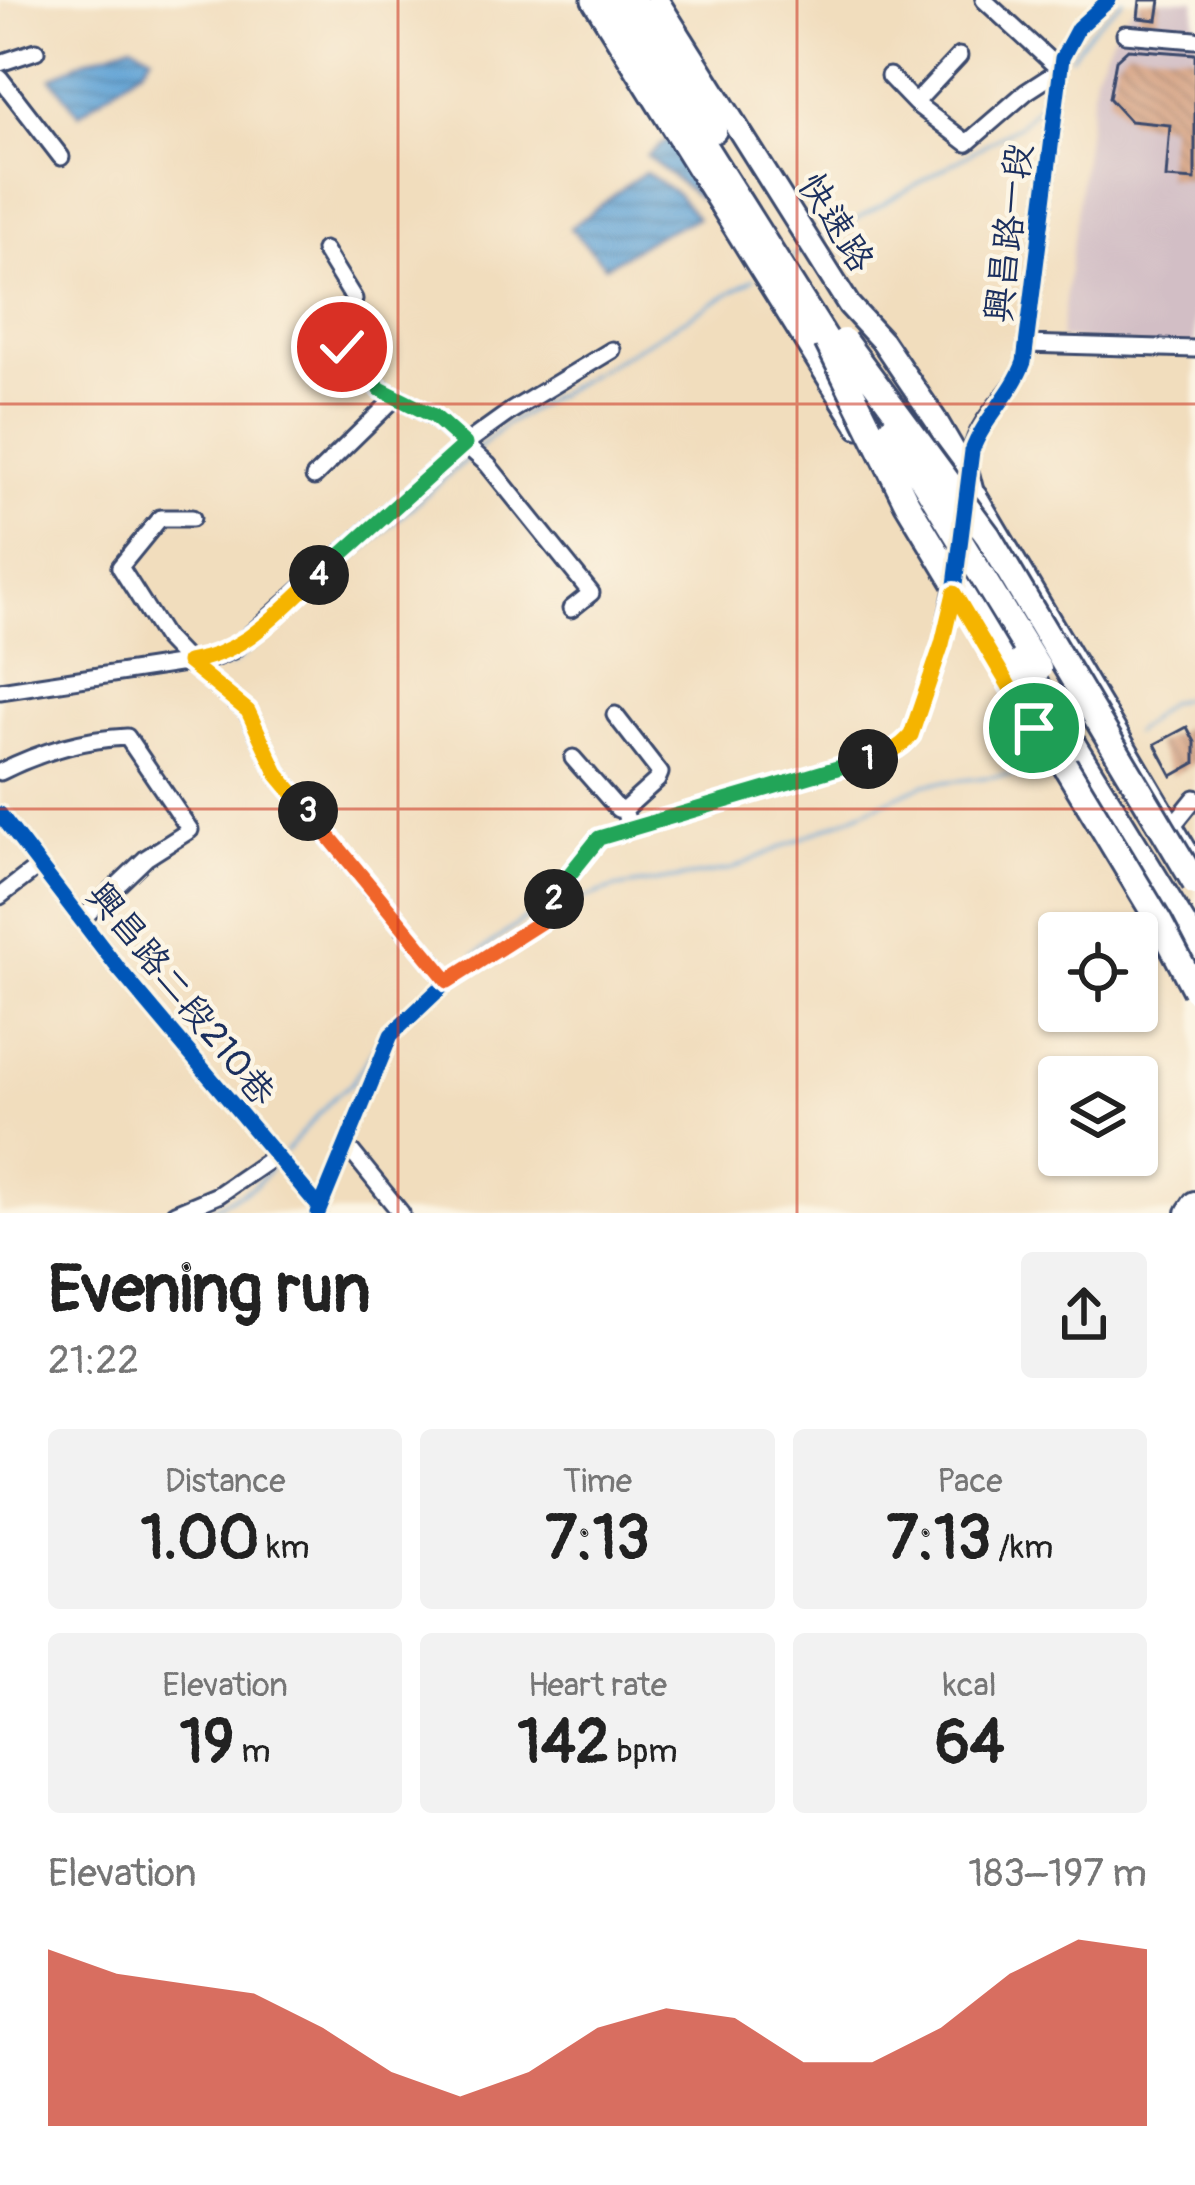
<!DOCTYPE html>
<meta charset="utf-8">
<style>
:root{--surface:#fff;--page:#f2f2f2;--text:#222;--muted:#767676;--accent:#c8321e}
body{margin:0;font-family:Pangolin,"LXGW WenKai TC",sans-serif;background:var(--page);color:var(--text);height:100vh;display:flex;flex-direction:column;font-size:45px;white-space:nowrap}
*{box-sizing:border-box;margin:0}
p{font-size:39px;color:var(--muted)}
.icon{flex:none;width:66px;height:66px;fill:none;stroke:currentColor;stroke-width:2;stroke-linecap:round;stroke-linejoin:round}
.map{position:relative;height:1213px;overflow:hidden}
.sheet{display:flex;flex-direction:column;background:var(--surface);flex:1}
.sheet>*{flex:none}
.tools{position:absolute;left:1038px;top:912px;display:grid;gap:24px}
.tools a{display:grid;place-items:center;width:120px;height:120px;border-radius:12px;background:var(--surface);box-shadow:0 3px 9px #0004;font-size:60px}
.pin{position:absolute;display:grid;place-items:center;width:102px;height:102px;color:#fff;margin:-51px;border:6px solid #fff;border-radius:50%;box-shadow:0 3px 12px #0007}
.km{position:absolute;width:60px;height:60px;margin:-30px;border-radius:50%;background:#222;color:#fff;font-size:33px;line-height:60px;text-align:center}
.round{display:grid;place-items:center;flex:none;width:126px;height:126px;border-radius:12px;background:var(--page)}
.head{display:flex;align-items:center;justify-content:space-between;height:204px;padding:0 48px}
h1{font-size:66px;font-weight:700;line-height:90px}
.stats{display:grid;grid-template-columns:repeat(3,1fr);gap:18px;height:204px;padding:12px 48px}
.stats div{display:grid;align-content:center;border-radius:12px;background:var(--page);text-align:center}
.stats b{font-size:60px;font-weight:700}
.stats small{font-size:33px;font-weight:400}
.stats p{font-size:33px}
.chart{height:336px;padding:24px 48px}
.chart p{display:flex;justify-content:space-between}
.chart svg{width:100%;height:216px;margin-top:12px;fill:var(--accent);opacity:.7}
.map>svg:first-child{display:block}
</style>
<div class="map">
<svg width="1195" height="1213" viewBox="0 0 1195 1213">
<defs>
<pattern id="water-rules" width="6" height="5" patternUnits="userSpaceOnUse" patternTransform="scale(3)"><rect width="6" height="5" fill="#61a3d5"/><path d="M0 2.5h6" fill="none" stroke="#4f85b0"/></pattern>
<pattern id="building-back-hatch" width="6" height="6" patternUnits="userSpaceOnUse" patternTransform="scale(3)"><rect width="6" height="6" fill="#d5a182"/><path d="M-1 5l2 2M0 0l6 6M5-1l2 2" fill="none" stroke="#ac846e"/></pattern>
</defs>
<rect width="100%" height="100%" fill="#fcf5e5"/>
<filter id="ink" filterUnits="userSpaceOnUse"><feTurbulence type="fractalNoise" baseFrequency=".00833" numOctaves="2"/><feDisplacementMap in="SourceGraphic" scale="24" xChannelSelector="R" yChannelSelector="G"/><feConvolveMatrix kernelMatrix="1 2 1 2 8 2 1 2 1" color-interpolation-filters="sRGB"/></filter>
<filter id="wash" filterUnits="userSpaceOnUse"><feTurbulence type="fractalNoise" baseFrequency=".004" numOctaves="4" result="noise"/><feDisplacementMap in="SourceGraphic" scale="48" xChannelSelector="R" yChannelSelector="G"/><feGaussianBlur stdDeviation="2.7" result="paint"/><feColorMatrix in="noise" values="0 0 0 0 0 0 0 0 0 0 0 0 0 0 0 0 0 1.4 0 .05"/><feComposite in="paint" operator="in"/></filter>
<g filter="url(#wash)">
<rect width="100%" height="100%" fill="#f1ddbd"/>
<path fill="#d2bec5" d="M1140,0H1195V352L1060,338L1095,74L1117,27Z"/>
<path fill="url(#water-rules)" stroke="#3e699a" stroke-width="3" d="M132,44L152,55L143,67L79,114L51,78L81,62Z
M671,137L705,196L698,197L647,156Z
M645,172L677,194L697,218L657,235L606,266L570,228Z"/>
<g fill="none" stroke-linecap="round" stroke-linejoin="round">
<path stroke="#61a3d5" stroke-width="3" d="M1071,57L1090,31L1123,0
M819,241L1019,125L1049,96
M788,259L806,249
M477,450L505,425L754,279
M204,669L232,665L469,457
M67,688L188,671
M1134,733L1168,703L1195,695
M557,908L615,888L730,870L925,784L1056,770
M475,955L528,917L542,913
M285,1152L334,1097L351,1084L388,1026L398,1018
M203,1213L255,1186L271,1168"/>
</g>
<g id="blocks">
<path fill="url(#building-back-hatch)" d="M1140,0H1160L1157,20L1138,18Z
M1128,49L1195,54V180L1166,178L1170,125L1130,121L1109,98L1116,60Z
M1187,727L1195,742V763L1172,776L1155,744Z"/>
</g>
</g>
<g filter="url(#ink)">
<use href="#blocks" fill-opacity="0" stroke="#3b496c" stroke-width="3"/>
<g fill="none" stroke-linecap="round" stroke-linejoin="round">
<g stroke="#3b496c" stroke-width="21">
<path id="minor" d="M1125,34L1195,40
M0,63L36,51
M889,76L915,103L967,143L1026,92L1060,70L984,0
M0,78L61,157
M915,103L959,56
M324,250L354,299L342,347L380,389L433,416L488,465L591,593L571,609
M1026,344L1195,349
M314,477L396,397
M967,477C970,461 972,443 980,429C994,403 1013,392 1024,362L1062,58L1078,28L1109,0
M978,494L1195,860
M192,518H160L120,567L165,638L188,662L247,711L278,775L448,981
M0,691L211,659L233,650L465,444L511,411L612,350
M615,715L660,773L657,780L624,810L630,829
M573,758L618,809L624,810
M0,772C40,752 82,739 127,737L190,830L146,858L81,920
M0,814L118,968L320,1208
M1174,824L1195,798
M0,896L39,866
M347,1146L401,1213
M175,1213L218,1195L275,1156
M318,1213L391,1035L448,981L547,918L558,889L599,838L890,753L903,745L911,735L942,644L954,584"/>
</g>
<g stroke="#3b496c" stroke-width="27">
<path id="major" d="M593,0L859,427
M657,0L849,305L883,342L937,422L968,475L979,519
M1176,931L1195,963"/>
</g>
<g stroke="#3b496c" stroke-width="30">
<path id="highway" d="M612,0L827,341
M633,0L714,130
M1074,746L1195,943
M1189,1213L1195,1204"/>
</g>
<use href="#minor" stroke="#fff" stroke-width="15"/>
<use href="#major" stroke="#fff" stroke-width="21"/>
<use href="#highway" stroke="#fff" stroke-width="24"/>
<g stroke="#3b496c" stroke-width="30" stroke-linecap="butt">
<path id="highway-bridge" d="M827,341L907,503L1160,923L1195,990
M844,341L988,536L1195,883
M891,428L1039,669
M1021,661L1074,746"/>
</g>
<use href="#highway-bridge" stroke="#fff" stroke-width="24"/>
<g stroke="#fcf5e5" stroke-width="22">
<path id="cycleway" d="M0,814L118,968L320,1208
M318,1213L391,1035L448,981L547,918L558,889L599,838L890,753L903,745L911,735L942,644L954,593L972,451C984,418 1012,395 1024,362L1062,58L1078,28L1109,0"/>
</g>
<use href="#cycleway" stroke="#0057b8" stroke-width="15"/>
</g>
</g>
<g fill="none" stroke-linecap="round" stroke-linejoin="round" filter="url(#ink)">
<g stroke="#fff" stroke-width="24">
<path id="split-1" d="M868,759C886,754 899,750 911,735L942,644L954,593L1034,728"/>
</g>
<g stroke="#fff" stroke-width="24">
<path id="split-2" d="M554,899L558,889L599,838L868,759"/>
</g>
<g stroke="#fff" stroke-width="24">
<path id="split-3" d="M308,811L448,981L547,918L554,899"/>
</g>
<g stroke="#fff" stroke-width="24">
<path id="split-4" d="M308,811L278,775L248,711L188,662C246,653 277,613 319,575"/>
</g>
<g stroke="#fff" stroke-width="24">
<path id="split-5" d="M319,575L465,444L434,416L380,389L342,347"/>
</g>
<use href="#split-1" stroke="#f5b400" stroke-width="15"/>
<use href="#split-2" stroke="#22a559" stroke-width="15"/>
<use href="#split-3" stroke="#f0652b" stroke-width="15"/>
<use href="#split-4" stroke="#f5b400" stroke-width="15"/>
<use href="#split-5" stroke="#22a559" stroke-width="15"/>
</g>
<path fill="none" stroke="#c8321e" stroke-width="3" stroke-opacity="0.55" d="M398,0V1213M797,0V1213M0,404H1195M0,809H1195"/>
<g text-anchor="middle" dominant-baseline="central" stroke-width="9" stroke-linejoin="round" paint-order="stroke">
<g font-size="36" fill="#1b2f5e" stroke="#fcf5e5">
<text transform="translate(836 223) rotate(58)">快速路</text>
<text transform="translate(1009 233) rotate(-83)">興昌路一段</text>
<text transform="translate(181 994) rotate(51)">興昌路二段210巷</text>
</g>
</g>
</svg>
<div class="tools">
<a><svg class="icon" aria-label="locate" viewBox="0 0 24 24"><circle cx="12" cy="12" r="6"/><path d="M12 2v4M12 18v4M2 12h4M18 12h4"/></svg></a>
<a><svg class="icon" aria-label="layers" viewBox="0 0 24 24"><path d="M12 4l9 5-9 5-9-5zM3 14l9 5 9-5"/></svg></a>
</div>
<div class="pin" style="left:1034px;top:728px;background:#1e9e55"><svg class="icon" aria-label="arrive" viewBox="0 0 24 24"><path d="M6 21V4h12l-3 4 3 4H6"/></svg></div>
<div class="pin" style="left:342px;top:347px;background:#d93025"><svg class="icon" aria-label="check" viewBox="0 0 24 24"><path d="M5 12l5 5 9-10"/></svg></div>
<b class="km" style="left:868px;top:759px">1</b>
<b class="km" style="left:554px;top:899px">2</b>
<b class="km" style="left:308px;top:811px">3</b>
<b class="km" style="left:319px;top:575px">4</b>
</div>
<section class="sheet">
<div class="head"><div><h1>Evening run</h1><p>21:22</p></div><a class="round"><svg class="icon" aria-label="share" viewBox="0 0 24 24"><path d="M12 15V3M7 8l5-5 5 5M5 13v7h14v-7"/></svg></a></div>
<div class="stats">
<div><p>Distance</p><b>1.00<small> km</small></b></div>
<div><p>Time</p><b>7:13</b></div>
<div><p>Pace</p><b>7:13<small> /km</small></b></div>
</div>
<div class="stats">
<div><p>Elevation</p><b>19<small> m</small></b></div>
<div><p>Heart rate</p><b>142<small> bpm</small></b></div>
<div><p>kcal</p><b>64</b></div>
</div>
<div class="chart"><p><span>Elevation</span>183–197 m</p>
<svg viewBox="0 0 160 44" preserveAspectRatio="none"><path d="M0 44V8L10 13L20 15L30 17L40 24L50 33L60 38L70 33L80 24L90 20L100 22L110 31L120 31L130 24L140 13L150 6L160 8V44z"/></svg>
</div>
</section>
